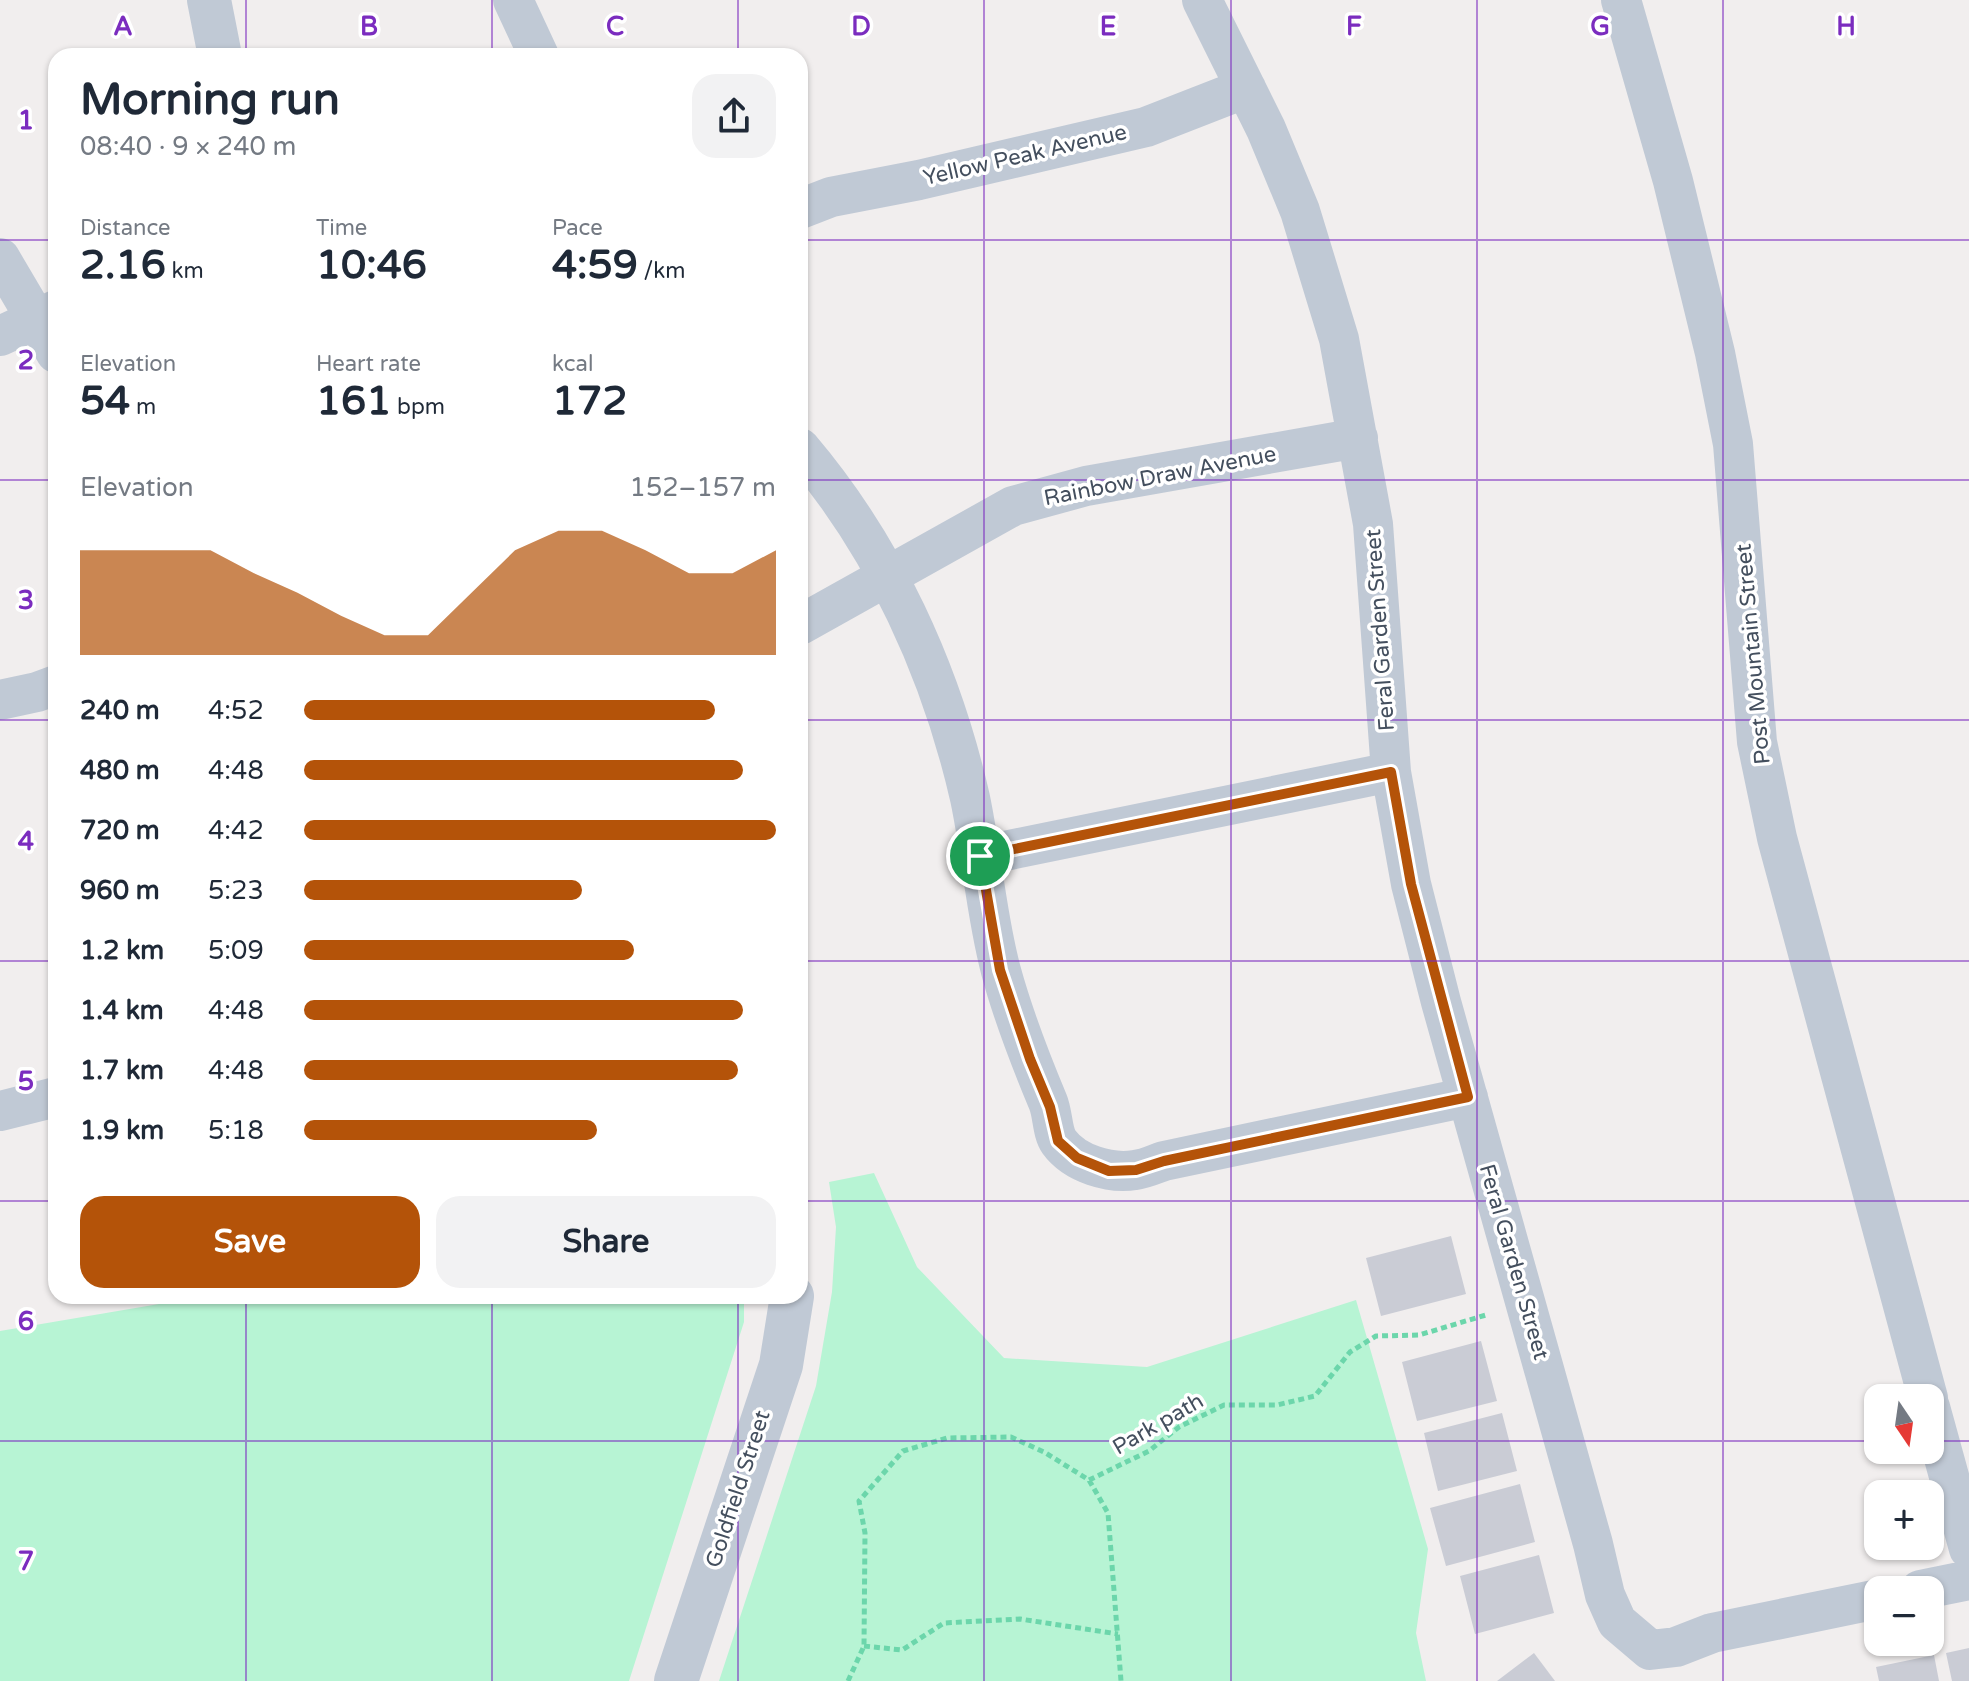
<!DOCTYPE html>
<meta charset="utf-8">
<style>
:root{--surface:#fff;--page:#f2f2f3;--text:#1f2937;--muted:#747a83;--accent:#b45309}
body{margin:0;font-family:"Varela Round",sans-serif;background:var(--page);color:var(--text);height:100vh;display:flex;flex-direction:column;font-size:30px;white-space:nowrap}
*{box-sizing:border-box;margin:0}
p{font-size:26px;color:var(--muted)}
.icon{flex:none;width:44px;height:44px;fill:none;stroke:currentColor;stroke-width:2;stroke-linecap:round;stroke-linejoin:round}
.map{position:relative;flex:1;overflow:hidden}
.side{position:absolute;left:48px;top:48px;width:760px;height:1256px;display:flex;flex-direction:column;background:var(--surface);border-radius:24px;box-shadow:0 2px 6px #0004}
.side>*{flex:none}
.needle{width:52px;rotate:167deg}
.fabs{position:absolute;left:1864px;top:1384px;display:grid;gap:16px}
.fabs a{display:grid;place-items:center;width:80px;height:80px;border-radius:16px;background:var(--surface);box-shadow:0 2px 6px #0004;font-size:40px}
.pin{position:absolute;display:grid;place-items:center;width:68px;height:68px;color:#fff;margin:-34px;border:4px solid #fff;border-radius:50%;box-shadow:0 2px 8px #0007}
.round{display:grid;place-items:center;flex:none;width:84px;height:84px;border-radius:24px;background:var(--page)}
.summary{display:flex;align-items:center;justify-content:space-between;height:136px;padding:0 32px}
h1{font-size:44px;font-weight:700;line-height:60px}
.figures{display:grid;grid-template-columns:repeat(3,1fr);gap:12px;height:136px;padding:8px 32px}
.figures div{display:grid;align-content:center}
.figures b{font-size:40px;font-weight:700}
.figures small{font-size:22px;font-weight:400}
.figures p{font-size:22px}
.chart{height:224px;padding:16px 32px}
.chart p{display:flex;justify-content:space-between}
.chart svg{width:100%;height:144px;margin-top:8px;fill:var(--accent);opacity:.7}
.action{display:flex;gap:16px;margin-top:auto;padding:16px 32px}
.action a{flex:1;height:92px;border-radius:24px;background:var(--accent);color:#fff;font-size:32px;font-weight:700;line-height:92px;text-align:center}
.action a+a{background:var(--page);color:var(--text)}
ul{padding:0 32px;list-style:none;font-size:26px}
li{display:grid;grid-template-columns:128px 96px 1fr;align-items:center;height:60px}
li i{height:20px;border-radius:10px;background:var(--accent)}
.map>svg:first-child{display:block}
</style>
<div class="map">
<svg width="1969" height="1681" viewBox="0 0 1969 1681">
<rect width="100%" height="100%" fill="#f1eeee"/>
<path fill="#b7f4d4" d="M874,1173L917,1267L1004,1358L1147,1367L1356,1300L1428,1549L1416,1633L1426,1681H719L816,1386L832,1292L836,1227L829,1182Z
M353,1296H744V1322L629,1681H0V1331L159,1304Z"/>
<path fill="#caccd5" d="M1451,1236L1466,1294L1381,1316L1366,1258Z
M1481,1341L1497,1401L1417,1421L1402,1362Z
M1502,1413L1517,1471L1438,1491L1424,1433Z
M1520,1484L1535,1542L1446,1566L1430,1508Z
M1539,1555L1554,1613L1475,1634L1460,1576Z
M1969,1648V1681H1952L1946,1653Z
M1534,1653L1555,1681H1497Z
M1934,1655L1939,1681H1879L1876,1667Z"/>
<g fill="none" stroke-linecap="round" stroke-linejoin="round">
<path stroke="#6cd6ab" stroke-width="5" stroke-dasharray="6 4" stroke-linecap="butt" d="M1089,1480L1149,1451L1179,1427L1224,1405H1277L1315,1396L1350,1352L1376,1336L1419,1335L1486,1315
M864,1646L902,1650L944,1623L1020,1619L1118,1634
M848,1681L864,1646L865,1533L859,1501L903,1451L947,1438L1011,1437L1044,1452L1089,1480L1108,1513L1121,1681"/>
<path stroke="#c0c9d5" stroke-width="40" d="M513,0L539,56
M1202,0L1266,129L1300,211L1339,339L1373,524L1391,772L1411,884L1441,1002L1593,1544L1605,1595L1617,1622L1650,1650L1676,1647L1712,1633L1878,1599
M1621,0L1673,181L1715,353L1733,444L1757,742L1777,838L1928,1398
M800,209L831,197L919,180L1146,127L1246,88
M0,258L56,353
M0,336L56,310
M800,448C885,548 941,671 970,798C982,855 986,915 1001,971C1013,1015 1030,1059 1048,1102C1053,1114 1052,1132 1059,1142C1075,1164 1110,1174 1135,1170C1145,1169 1155,1164 1164,1161L1468,1097
M800,625L1013,506L1086,486L1358,438
M0,700L37,692L56,685
M980,856L1391,772
M0,1111L56,1097
M1930,1407L1969,1549
M1920,1590L1969,1580"/>
<path stroke="#c0c9d5" stroke-width="44" d="M209,0L220,56
M676,1681L781,1365L792,1296"/>
</g>
<g fill="none" stroke-linecap="round" stroke-linejoin="round">
<g stroke="#fff" stroke-width="16">
<path id="route" d="M1391,772L1411,884L1468,1097L1164,1161L1136,1170L1109,1171L1077,1158L1058,1141L1050,1107L1030,1059L1000,970L980,856Z"/>
</g>
<use href="#route" stroke="#b45309" stroke-width="10"/>
</g>
<path fill="none" stroke="#7b2cbf" stroke-width="2" stroke-opacity="0.55" d="M246,0V56M492,0V56M738,0V56M984,0V1681M1231,0V1681M1477,0V1681M1723,0V1681M0,240H56M800,240H1969M0,480H56M800,480H1969M0,720H56M800,720H1969M0,961H56M800,961H1969M0,1201H56M800,1201H1969M246,1296V1681M492,1296V1681M738,1296V1681M0,1441H1878M1930,1441H1969"/>
<g text-anchor="middle" dominant-baseline="central" stroke-width="7" stroke-linejoin="round" paint-order="stroke">
<g font-size="22" fill="#444f5e" stroke="#fff">
<text transform="translate(1025 155) rotate(-13)">Yellow Peak Avenue</text>
<text transform="translate(1160 476) rotate(-11)">Rainbow Draw Avenue</text>
<text transform="translate(1380 630) rotate(-94)">Feral Garden Street</text>
<text transform="translate(1753 654) rotate(-95)">Post Mountain Street</text>
<text transform="translate(1514 1262) rotate(74)">Feral Garden Street</text>
<text transform="translate(1158 1424) rotate(-30)">Park path</text>
<text transform="translate(738 1489) rotate(-72)">Goldfield Street</text>
</g>
</g>
<g font-size="26" text-anchor="middle" font-weight="bold" fill="#7b2cbf" stroke="#fff" stroke-width="7" stroke-linejoin="round" paint-order="stroke">
<text x="123" y="35">A</text>
<text x="369" y="35">B</text>
<text x="615" y="35">C</text>
<text x="861" y="35">D</text>
<text x="1108" y="35">E</text>
<text x="1354" y="35">F</text>
<text x="1600" y="35">G</text>
<text x="1846" y="35">H</text>
<text x="26" y="129">1</text>
<text x="26" y="369">2</text>
<text x="26" y="609">3</text>
<text x="26" y="850">4</text>
<text x="26" y="1090">5</text>
<text x="26" y="1330">6</text>
<text x="26" y="1570">7</text>
</g>
</svg>
<div class="fabs">
<a><svg class="needle" viewBox="-14 -14 28 28"><path d="M0-13l5 13h-10z" fill="#e53935"/><path d="M0 13l5-13h-10z" fill="#747a83"/></svg></a>
<a>+</a>
<a>−</a>
</div>
<div class="pin" style="left:980px;top:856px;background:#1e9e55"><svg class="icon" aria-label="arrive" viewBox="0 0 24 24"><path d="M6 21V4h12l-3 4 3 4H6"/></svg></div>
<section class="side">
<div class="summary"><div><h1>Morning run</h1><p>08:40 · 9 × 240 m</p></div><a class="round"><svg class="icon" aria-label="share" viewBox="0 0 24 24"><path d="M12 15V3M7 8l5-5 5 5M5 13v7h14v-7"/></svg></a></div>
<div class="figures">
<div><p>Distance</p><b>2.16<small> km</small></b></div>
<div><p>Time</p><b>10:46</b></div>
<div><p>Pace</p><b>4:59<small> /km</small></b></div>
</div>
<div class="figures">
<div><p>Elevation</p><b>54<small> m</small></b></div>
<div><p>Heart rate</p><b>161<small> bpm</small></b></div>
<div><p>kcal</p><b>172</b></div>
</div>
<div class="chart"><p><span>Elevation</span>152–157 m</p>
<svg viewBox="0 0 160 44" preserveAspectRatio="none"><path d="M0 44V12L10 12L20 12L30 12L40 19L50 25L60 32L70 38L80 38L90 25L100 12L110 6L120 6L130 12L140 19L150 19L160 12V44z"/></svg>
</div>
<ul>
<li><b>240 m</b>4:52<i style="width:87%"></i></li>
<li><b>480 m</b>4:48<i style="width:93%"></i></li>
<li><b>720 m</b>4:42<i style="width:100%"></i></li>
<li><b>960 m</b>5:23<i style="width:59%"></i></li>
<li><b>1.2 km</b>5:09<i style="width:70%"></i></li>
<li><b>1.4 km</b>4:48<i style="width:93%"></i></li>
<li><b>1.7 km</b>4:48<i style="width:92%"></i></li>
<li><b>1.9 km</b>5:18<i style="width:62%"></i></li>
</ul>
<div class="action"><a>Save</a><a>Share</a></div>
</section>
</div>
